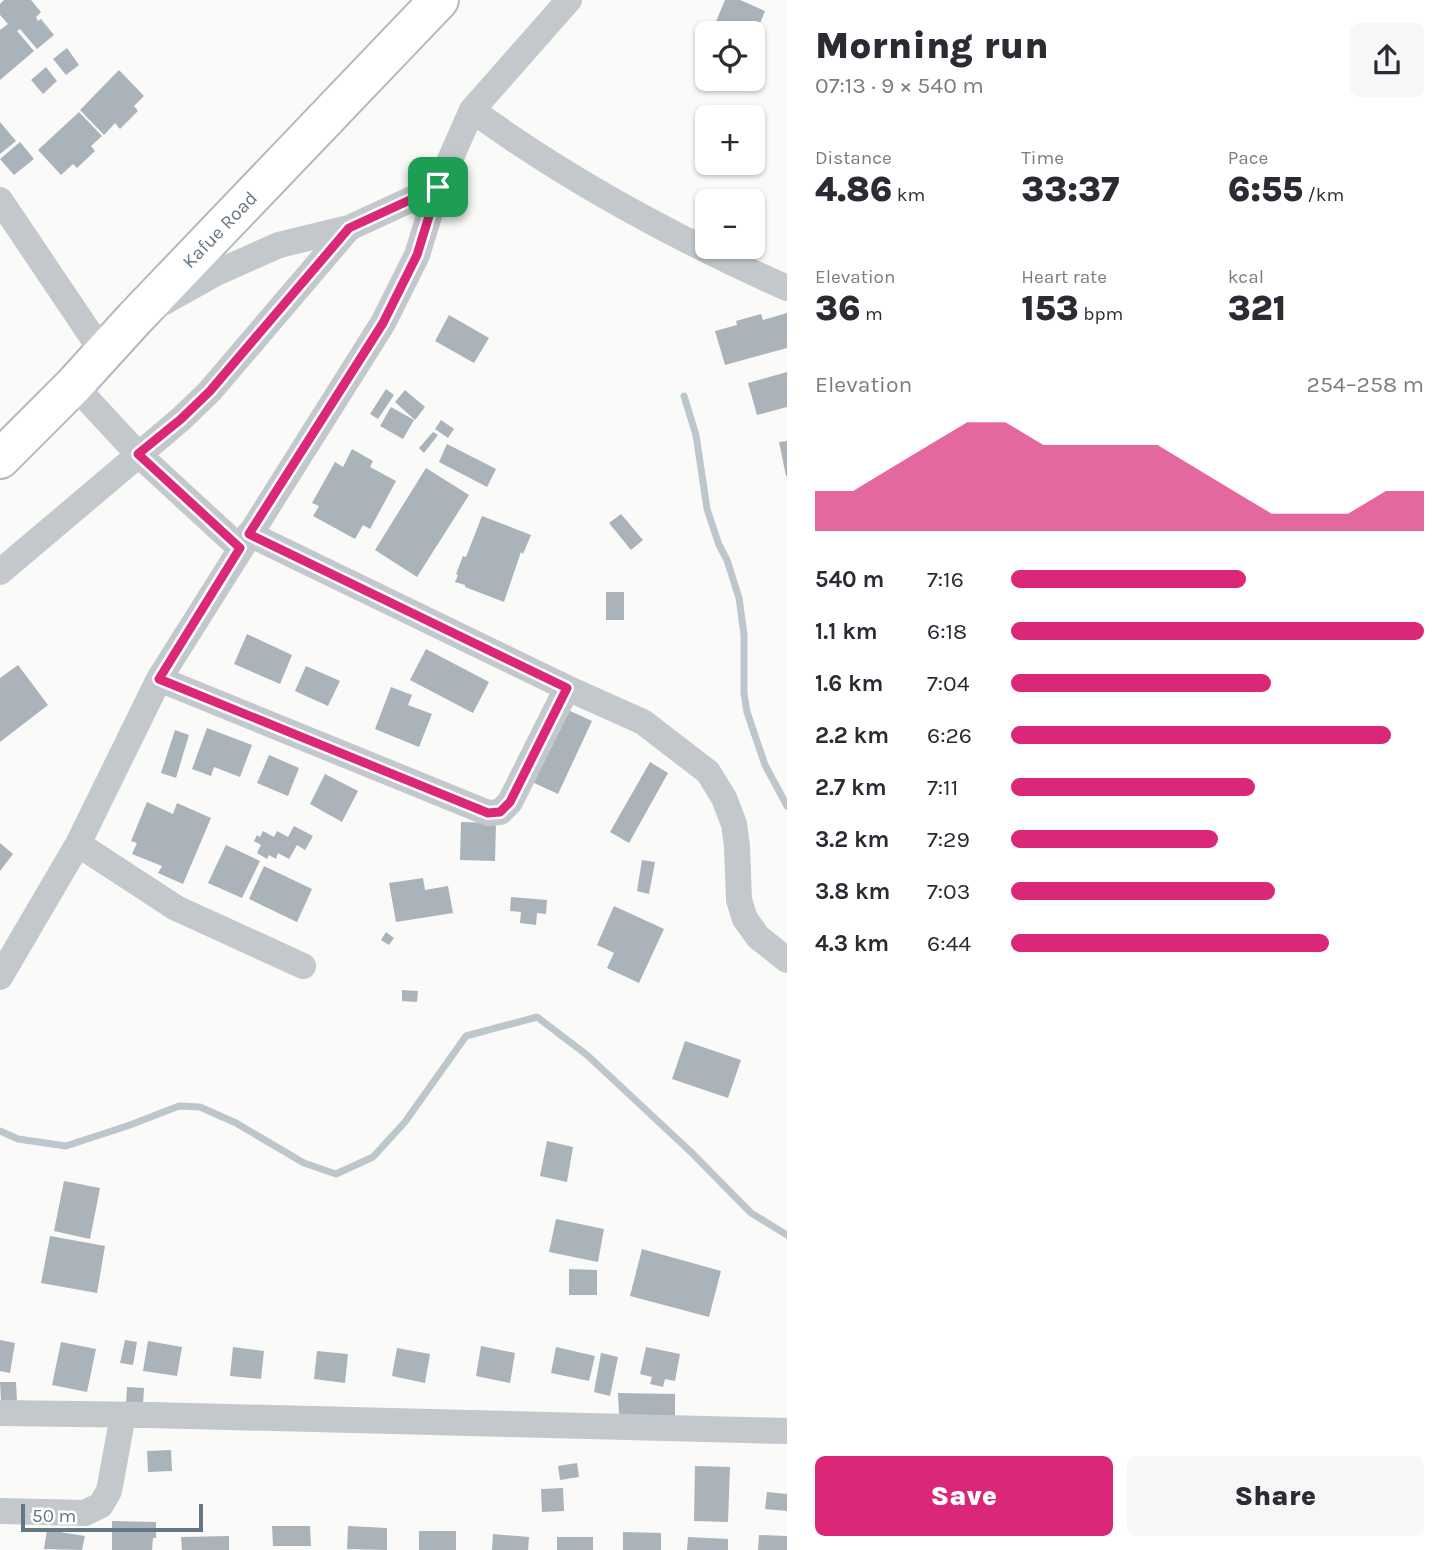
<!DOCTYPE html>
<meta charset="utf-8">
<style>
:root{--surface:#fff;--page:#f7f7f7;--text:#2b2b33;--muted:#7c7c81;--accent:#db2777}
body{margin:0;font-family:Karla,sans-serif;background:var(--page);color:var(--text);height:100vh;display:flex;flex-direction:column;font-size:26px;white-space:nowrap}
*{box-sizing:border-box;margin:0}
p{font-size:23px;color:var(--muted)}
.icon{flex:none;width:38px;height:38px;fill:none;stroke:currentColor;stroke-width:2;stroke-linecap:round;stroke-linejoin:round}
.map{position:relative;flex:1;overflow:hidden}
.side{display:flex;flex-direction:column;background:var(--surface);width:665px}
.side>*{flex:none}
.fabs{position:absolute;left:695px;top:21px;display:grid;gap:14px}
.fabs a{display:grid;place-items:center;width:70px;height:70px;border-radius:10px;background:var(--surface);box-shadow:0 2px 5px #0004;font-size:35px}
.scale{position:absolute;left:21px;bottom:18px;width:182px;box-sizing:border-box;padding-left:7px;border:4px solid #657683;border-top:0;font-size:19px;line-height:24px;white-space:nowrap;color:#657683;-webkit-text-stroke:5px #fff;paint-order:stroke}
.pin{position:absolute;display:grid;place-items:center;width:60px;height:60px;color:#fff;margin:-30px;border-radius:14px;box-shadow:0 4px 10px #0006}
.round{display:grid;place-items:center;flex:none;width:74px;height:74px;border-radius:10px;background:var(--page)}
.head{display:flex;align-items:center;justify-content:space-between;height:119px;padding:0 28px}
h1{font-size:38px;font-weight:800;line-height:52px}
.stats{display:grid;grid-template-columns:repeat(3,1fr);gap:10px;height:119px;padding:7px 28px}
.stats div{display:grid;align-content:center}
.stats b{font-size:35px;font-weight:800}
.stats small{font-size:19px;font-weight:400}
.stats p{font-size:19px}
.chart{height:196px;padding:14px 28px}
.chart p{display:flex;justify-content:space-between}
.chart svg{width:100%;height:126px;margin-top:7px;fill:var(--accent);opacity:.7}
.cta{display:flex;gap:14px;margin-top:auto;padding:14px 28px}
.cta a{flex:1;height:80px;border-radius:10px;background:var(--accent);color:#fff;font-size:28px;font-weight:800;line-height:80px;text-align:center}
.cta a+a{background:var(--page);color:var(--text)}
ul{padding:0 28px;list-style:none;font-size:23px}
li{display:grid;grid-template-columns:112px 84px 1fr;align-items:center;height:52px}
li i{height:18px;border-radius:9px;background:var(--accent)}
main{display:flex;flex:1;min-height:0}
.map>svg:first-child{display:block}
</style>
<main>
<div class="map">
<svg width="787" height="1550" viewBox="0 0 787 1550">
<rect width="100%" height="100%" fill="#fafaf8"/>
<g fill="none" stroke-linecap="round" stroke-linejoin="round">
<path stroke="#bbc7cb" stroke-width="7" d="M684,396L696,435L707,509L719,545L727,560L739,598L744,635V693L747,712L765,765L787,806
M0,1131L18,1139L66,1146L130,1125L179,1106L200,1107L236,1123L304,1163L336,1174L373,1157L405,1122L466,1036L537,1017L587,1055L692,1153L751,1213L787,1235"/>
</g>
<path fill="#aab3b9" d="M4,0H31L41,12L36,17L38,21L41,19L54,35L37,49L20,29L17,31L34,51L0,80V30L8,24L0,15V4Z
M725,0H740L765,11L756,33L744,28L742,33H711Z
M67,48L79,65L66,75L53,59Z
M46,67L57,81L43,94L31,80Z
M119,70L144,96L134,106L138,111L120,129L115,123L104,135L80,110Z
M79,112L102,136L91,146L95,151L77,168L73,164L61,175L38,150Z
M0,122L16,141L0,154Z
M20,142L34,159L14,175L0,159Z
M787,313V348L725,365L715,331L737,325L736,321L761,314L763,320Z
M449,315L489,338L474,363L435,341Z
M787,372V407L757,415L748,383Z
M386,389L394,395L378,419L370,414Z
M405,390L425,407L415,420L395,402Z
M391,407L414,420L403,439L380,426Z
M441,420L454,429L448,438L435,429Z
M433,432L438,435L424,453L419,448Z
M787,441V476H786L779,442Z
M447,444L496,469L487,487L439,462Z
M352,449L373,461L370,467L396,481L370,529L363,525L355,539L313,516L319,506L312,503L335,462L343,467Z
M426,468L469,495L417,577L375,550Z
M621,514L643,540L631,550L609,523Z
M482,516L531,535L523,554L521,552L504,602L465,587V585L455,582L458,575L456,574L463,556L466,557Z
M606,592H624V620H606Z
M247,634L292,655L280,684L234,664Z
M426,649L489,682L473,713L410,680Z
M18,665L48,705L0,742V678Z
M306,666L340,681L328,706L295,691Z
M391,687L412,695L408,705L432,714L419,747L375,729Z
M566,709L592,721L558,794L532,782Z
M207,728L252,745L240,777L214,767L211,776L192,769Z
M175,730L189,735L176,778L161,773Z
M269,755L299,768L288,796L257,783Z
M650,762L668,773L629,843L610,832Z
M325,774L358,791L342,822L310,804Z
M147,802L173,814L177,803L211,818L183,884L158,873L162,866L132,854L137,843L131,841Z
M461,822L496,823L495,861L460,860Z
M294,826L313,836L305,850L297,845L289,859L278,853L276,859L269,855L267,859L257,853L261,845L254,841L257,835L260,837L263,831L274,837L277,831L288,837Z
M0,843L13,854L0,871Z
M226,845L260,861L242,898L208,883Z
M642,860L655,862L649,894L637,891Z
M264,866L312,889L297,922L249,899Z
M423,878L425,890L448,886L453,913L396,922L389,883Z
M511,897L547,900L546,914L537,913L536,925L520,923L521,912L510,911Z
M614,906L664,929L639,983L607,968L614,953L597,945Z
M386,932L394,938L389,945L381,940Z
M402,990L418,991L417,1002L402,1001Z
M685,1041L741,1060L728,1098L672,1079Z
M547,1141L573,1147L567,1182L540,1176Z
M64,1181L100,1188L90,1239L54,1231Z
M556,1219L604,1229L598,1262L549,1252Z
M50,1236L105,1246L97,1293L41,1283Z
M642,1249L721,1271L709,1317L630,1296Z
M569,1269L597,1270V1295H569Z
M0,1340L15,1343L10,1373L0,1371Z
M125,1340L137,1342L133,1365L120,1363Z
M148,1341L182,1347L177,1376L143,1371Z
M61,1342L96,1349L87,1392L52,1385Z
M481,1346L515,1353L510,1383L476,1376Z
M233,1347L264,1351L261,1379L230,1376Z
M556,1347L595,1356L589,1381L551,1373Z
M646,1347L680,1354L675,1381L665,1379L663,1387L650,1384L652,1377L640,1374Z
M397,1348L430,1354L425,1383L392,1376Z
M317,1351L348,1354L345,1383L314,1379Z
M601,1353L618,1357L610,1396L594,1392Z
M0,1382H16L17,1402H1Z
M127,1387L144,1388L143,1405H126Z
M618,1393L675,1394V1416L619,1415Z
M171,1450L172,1471L148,1472L147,1451Z
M577,1463L579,1477L560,1480L558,1466Z
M695,1466L730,1467L728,1522L694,1521Z
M563,1488L564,1511L542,1512L541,1489Z
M767,1492L787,1494V1511L765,1509Z
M112,1521L156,1522V1538H153L152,1550H112Z
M272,1526H310L311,1546H273Z
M348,1526L387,1528V1550L347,1549Z
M47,1530L85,1536L82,1550L44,1549Z
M419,1531H456V1550H419Z
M623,1532L661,1533V1550H623Z
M493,1534L529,1537L528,1550H492Z
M759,1535L787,1536V1550H758Z
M229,1536V1550H182L181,1537Z
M557,1537H593V1550H557Z
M688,1537L728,1539V1550H687Z"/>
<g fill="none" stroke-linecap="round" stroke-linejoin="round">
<g stroke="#b4b9bd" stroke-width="42">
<path id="highway" d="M0,459L74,385L135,318L439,0"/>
</g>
<path stroke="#c3c8cc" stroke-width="26" d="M472,110C569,181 677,239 787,288
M0,200L103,353
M161,304L218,272L279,245L349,228L438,187
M74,385L138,454L240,548
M249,534L567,688L643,722L708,772L724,798L734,824L737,846L739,900L745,919L758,937L787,960
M0,572L181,419L210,391L349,228
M159,679L488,813L500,812L510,802L567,688
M78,844L176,908L303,966
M0,977L78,844L159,679L383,323L417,255L438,187L472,110L569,0
M0,1413L150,1415L787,1431
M0,1511L85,1513L101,1505L109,1491L123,1415"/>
<use href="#highway" stroke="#fff" stroke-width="38"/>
</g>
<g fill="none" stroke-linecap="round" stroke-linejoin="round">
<g stroke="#fff" stroke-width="14">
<path id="route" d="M438,187L417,255L383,323L249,534L567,688L510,802L500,812L488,813L159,679L240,548L138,454L181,419L210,391L349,228Z"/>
</g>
<use href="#route" stroke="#db2777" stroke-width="9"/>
</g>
<g text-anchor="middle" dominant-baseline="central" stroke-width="7" stroke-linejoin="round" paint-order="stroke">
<g font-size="19" fill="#657683" stroke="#fff">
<text transform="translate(220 230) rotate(-46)">Kafue Road</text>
</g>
</g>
</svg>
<div class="fabs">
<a><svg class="icon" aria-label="locate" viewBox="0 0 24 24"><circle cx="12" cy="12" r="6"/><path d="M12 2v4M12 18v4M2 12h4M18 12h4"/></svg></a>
<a>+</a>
<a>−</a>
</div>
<div class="scale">50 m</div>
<div class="pin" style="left:438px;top:187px;background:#1e9e55"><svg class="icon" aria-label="arrive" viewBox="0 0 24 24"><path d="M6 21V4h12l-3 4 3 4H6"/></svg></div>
</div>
<section class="side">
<div class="head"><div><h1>Morning run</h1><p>07:13 · 9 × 540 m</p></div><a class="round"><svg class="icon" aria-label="share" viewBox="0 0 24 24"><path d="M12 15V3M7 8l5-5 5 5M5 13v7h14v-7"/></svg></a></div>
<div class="stats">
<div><p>Distance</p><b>4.86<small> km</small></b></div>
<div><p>Time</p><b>33:37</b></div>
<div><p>Pace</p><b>6:55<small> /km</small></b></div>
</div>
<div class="stats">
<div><p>Elevation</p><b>36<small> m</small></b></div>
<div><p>Heart rate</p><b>153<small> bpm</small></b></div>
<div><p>kcal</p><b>321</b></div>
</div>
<div class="chart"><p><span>Elevation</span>254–258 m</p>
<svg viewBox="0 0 160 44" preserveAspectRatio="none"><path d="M0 44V30L10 30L20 22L30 14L40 6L50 6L60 14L70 14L80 14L90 14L100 22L110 30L120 38L130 38L140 38L150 30L160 30V44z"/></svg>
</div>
<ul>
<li><b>540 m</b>7:16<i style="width:57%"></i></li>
<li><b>1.1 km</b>6:18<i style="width:100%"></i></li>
<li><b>1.6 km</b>7:04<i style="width:63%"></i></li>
<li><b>2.2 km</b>6:26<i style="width:92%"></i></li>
<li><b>2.7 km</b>7:11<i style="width:59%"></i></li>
<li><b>3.2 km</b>7:29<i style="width:50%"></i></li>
<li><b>3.8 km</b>7:03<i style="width:64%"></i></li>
<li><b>4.3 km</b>6:44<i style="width:77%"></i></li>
</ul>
<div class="cta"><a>Save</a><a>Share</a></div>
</section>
</main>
